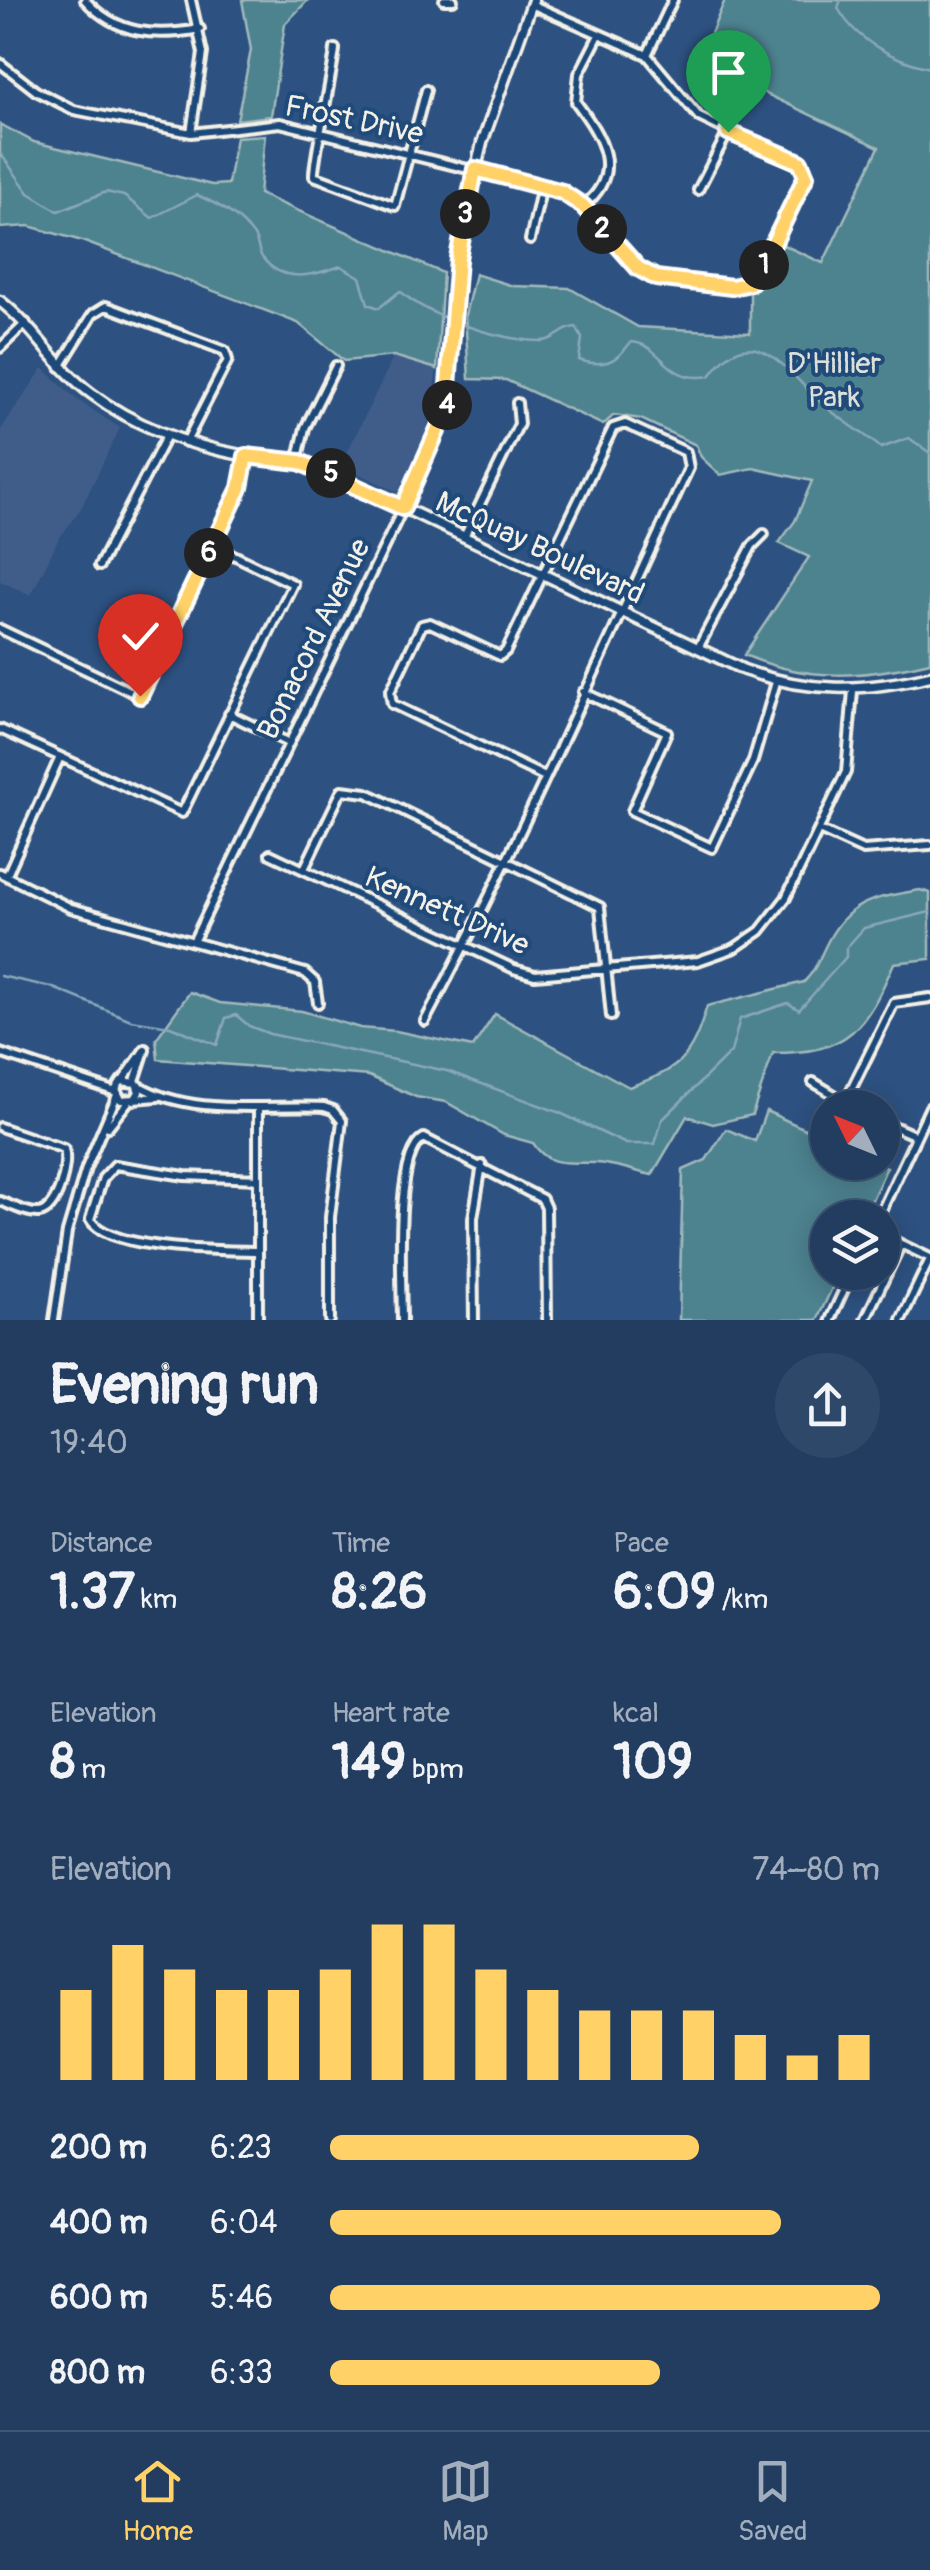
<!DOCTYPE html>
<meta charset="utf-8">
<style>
:root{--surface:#223d60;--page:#2e4869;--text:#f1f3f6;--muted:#a2aebd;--line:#3f5675;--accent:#ffd166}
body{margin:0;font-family:Pangolin,sans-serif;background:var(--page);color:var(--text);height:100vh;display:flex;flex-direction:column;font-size:38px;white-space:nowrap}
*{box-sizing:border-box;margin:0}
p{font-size:32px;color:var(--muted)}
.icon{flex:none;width:55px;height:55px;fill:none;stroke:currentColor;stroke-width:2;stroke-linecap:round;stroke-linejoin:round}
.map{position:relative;height:1320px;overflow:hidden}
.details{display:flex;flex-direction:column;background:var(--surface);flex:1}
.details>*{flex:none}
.needle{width:65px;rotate:313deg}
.fabs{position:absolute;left:810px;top:1090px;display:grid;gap:20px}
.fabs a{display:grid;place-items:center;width:90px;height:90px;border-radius:50%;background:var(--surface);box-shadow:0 5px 25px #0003,0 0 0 2px var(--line);font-size:50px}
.pin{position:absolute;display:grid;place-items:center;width:85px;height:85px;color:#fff;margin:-102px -42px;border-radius:50% 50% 50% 0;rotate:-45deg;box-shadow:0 0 10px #0007}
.pin .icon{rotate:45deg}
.km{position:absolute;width:50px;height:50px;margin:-25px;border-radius:50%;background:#222;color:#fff;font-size:28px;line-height:50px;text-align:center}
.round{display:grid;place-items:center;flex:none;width:105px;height:105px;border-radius:52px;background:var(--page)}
.head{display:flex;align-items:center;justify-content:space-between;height:170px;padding:0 50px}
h1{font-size:55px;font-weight:700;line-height:75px}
.figures{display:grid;grid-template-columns:repeat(3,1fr);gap:15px;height:170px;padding:10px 50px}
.figures div{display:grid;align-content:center}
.figures b{font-size:50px;font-weight:700}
.figures small{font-size:28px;font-weight:400}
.figures p{font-size:28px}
.chart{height:280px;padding:20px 50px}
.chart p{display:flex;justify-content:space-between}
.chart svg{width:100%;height:180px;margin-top:10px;stroke:var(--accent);stroke-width:6}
ul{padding:0 50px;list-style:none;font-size:32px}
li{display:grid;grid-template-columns:160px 120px 1fr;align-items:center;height:75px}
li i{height:25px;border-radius:12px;background:var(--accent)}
.dock{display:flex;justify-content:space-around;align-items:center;height:140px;border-top:2px solid var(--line);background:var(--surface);font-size:28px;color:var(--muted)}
.dock a{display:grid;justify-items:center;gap:5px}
.dock .on{color:var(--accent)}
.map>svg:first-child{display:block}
</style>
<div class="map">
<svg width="930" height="1320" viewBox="0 0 930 1320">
<rect width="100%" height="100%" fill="#2d5180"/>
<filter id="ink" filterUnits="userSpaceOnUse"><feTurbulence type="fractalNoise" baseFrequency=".01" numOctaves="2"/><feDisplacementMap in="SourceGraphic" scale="20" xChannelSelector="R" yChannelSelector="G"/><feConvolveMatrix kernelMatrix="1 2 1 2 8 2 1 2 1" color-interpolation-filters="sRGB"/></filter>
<g filter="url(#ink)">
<path fill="#415d8a" d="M394,356L437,369L427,428L398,492L341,465Z
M43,368L76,399L120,428L81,508L58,540L31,595L0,581V431Z"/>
<path fill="#4e828f" stroke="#a1babc" stroke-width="2.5" d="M242,0H308L285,24L271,116L237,120L251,50Z
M725,0H930V662C863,678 809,682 744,655L809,557L779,543L795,521L812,481L753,468L720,475L701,457L696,445L641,419L614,415L603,425L506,380L469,379L465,315L475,274L513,286L569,288L638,327L750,333V290L764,284L781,244L823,263L879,147L768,95L742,80L707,43Z
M0,124L34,142L212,185L228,184L236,137L265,135L259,194L443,273L437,369L394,356L344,361L298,323L82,241L29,226L0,228Z
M920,890L930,893V959L894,963C865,1029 849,1053 773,1053L752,1115L713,1124L687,1116L652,1175C634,1171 614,1164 596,1163C568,1161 550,1169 533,1143L504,1135L446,1102L416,1097L369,1076L158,1059L156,1039L190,992L220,1003L302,1011L360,1028L396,1031L473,1047L495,1014L629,1087C681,1069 691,1059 707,1006L804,982C816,970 820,956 828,941C850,899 877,898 920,890Z
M766,1111L827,1139L828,1162L876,1163L887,1167L864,1217L828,1218V1272L839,1273L817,1320H679L683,1170L706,1160L726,1129L755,1141Z"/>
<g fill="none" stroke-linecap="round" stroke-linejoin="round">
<path stroke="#88a8bb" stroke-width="2.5" d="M841,0L838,8C856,41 894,60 930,68
M0,153L29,193L58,211L106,192L124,196L152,218L197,195C219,205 239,215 254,236C258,242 258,251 262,257C282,285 315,275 341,266L360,277L368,304L379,308L400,291C430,318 499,340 540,341C555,342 561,328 576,327L582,338L579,360C604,368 616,362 631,342C664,344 664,384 710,376C754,312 787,374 825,406C842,421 863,432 881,448L909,438L930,453
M0,976L51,987L131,1020L170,1026L217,1045L226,1018L236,1015L249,1026L270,1034L447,1071L558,1112L626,1144H655L662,1120L731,1052L740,1019L788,1003L799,1010L846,957V948L864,928L930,912"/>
<g stroke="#f4f1e8" stroke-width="14">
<path id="minor" d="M85,0C117,35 155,37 200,29
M444,0H453
M335,49C333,71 312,168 314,176L395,206L426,90
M647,55L673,0
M0,63L36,91L74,110L191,133L280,123L562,192L583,206L638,269L656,278L731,287L750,283L759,273L806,176L805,168L699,117L647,55L531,4
M191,133L203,53L191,0
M698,190L728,132
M583,206C625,173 602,137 576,102L579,74L599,35
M530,240L542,186
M0,348L26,323
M60,367L93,314L106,306L225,351L228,360L186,442
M297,462L305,428L336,366
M464,537L519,424L517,403
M99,566L167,435
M0,629L140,696L240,488L246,456
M698,648L752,546L764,534
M583,692L667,732L632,811L712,848L753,761L776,682
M229,714L289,743
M0,729L182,813L293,584L213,545
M819,830L863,850L930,845
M270,854L514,969L535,975L698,961L735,948L760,931L786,898L846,772L853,691
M304,869L342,790L367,793L600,907L611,1016
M0,873L71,908L305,973L315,982L318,1003
M7,875L60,757
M193,942L403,508
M425,1021C521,842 602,652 689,468L686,452L625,424L613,428L506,651L500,656L430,623L422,625L390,692L392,704L543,776
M0,1053L116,1092
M124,1079L145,1049
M135,1081L145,1050
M813,1082L856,1108
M138,1085C192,1117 264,1104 324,1107L333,1110L342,1121L330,1217V1320
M134,1100L139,1092L136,1083L121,1081L116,1089L121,1100L158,1097
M845,1102L894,1003L930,998
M882,1121L916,1136
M0,1127L64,1149C69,1164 58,1210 39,1213C28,1214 11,1205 0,1201
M108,1127L128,1102
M878,1218L930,1107
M882,1235L930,1258
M257,1251C222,1250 107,1251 90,1219L103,1178L115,1165L185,1176L258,1179
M54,1320L67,1232L86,1168L117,1095
M258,1320V1107
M402,1320C402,1286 393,1153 424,1138L542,1199L546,1208L547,1320
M474,1320L473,1218L482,1165
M830,1320L852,1272
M865,1320L901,1244
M901,1320L930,1259"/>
</g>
<g stroke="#f4f1e8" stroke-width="15">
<path id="tertiary" d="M0,301C35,328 56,368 92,394C136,427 188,445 241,455C270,461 297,461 324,470L744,670C809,693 863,692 930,676
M403,508L446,411L464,218L482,143L533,0"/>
</g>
<use href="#minor" stroke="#1f4a7a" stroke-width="6"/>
<use href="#tertiary" stroke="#1f4a7a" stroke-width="8"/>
</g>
</g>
<g fill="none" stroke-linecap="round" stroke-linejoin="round" filter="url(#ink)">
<g stroke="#fff" stroke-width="20">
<path id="route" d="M140,696L240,488L246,456L300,462L403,508L446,411L458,258L475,169L562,192L583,206L638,268L656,278L732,287L750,283L759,273L806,176L800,162L728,132"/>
</g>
<use href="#route" stroke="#ffd166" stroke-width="12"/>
</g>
<g text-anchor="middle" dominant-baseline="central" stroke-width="8" stroke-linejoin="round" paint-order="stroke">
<g font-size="30" fill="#f4f1e8" stroke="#1f4a7a">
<text transform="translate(354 120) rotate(12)">Frost Drive</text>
<text transform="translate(540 548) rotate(25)">McQuay Boulevard</text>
<text transform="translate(314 639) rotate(-64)">Bonacord Avenue</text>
<text transform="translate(447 911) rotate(24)">Kennett Drive</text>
</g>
<g font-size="30" fill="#dbe0db" stroke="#1f4a7a">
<text x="834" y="363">D'Hillier<tspan x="834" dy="34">Park</tspan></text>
</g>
</g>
</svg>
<div class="fabs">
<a><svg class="needle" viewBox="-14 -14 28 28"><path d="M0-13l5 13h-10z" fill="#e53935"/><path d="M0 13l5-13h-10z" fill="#a2aebd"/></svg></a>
<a><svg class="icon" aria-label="layers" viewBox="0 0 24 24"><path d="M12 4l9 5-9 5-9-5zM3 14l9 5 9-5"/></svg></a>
</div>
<div class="pin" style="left:728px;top:132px;background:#1e9e55"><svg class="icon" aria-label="arrive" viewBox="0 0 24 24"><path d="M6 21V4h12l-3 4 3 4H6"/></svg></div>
<div class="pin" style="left:140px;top:696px;background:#d93025"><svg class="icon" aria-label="check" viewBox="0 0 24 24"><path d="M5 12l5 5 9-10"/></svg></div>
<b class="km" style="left:764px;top:265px">1</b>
<b class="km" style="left:602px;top:229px">2</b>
<b class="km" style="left:465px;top:214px">3</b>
<b class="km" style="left:447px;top:405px">4</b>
<b class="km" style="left:331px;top:473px">5</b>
<b class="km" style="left:209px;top:553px">6</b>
</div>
<section class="details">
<div class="head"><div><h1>Evening run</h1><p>19:40</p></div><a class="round"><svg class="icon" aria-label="share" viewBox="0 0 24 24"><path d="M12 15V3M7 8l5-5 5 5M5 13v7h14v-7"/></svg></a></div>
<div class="figures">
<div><p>Distance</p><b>1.37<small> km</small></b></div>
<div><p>Time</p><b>8:26</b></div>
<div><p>Pace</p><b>6:09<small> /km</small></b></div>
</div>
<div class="figures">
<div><p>Elevation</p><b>8<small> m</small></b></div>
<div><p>Heart rate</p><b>149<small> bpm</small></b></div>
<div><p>kcal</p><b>109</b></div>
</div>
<div class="chart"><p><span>Elevation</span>74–80 m</p>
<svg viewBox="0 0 160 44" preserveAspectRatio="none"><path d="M5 44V22M15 44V11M25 44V17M35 44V22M45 44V22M55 44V17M65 44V6M75 44V6M85 44V17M95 44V22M105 44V27M115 44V27M125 44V27M135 44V33M145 44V38M155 44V33"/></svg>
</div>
<ul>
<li><b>200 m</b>6:23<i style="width:67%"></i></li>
<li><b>400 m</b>6:04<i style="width:82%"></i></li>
<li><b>600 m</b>5:46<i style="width:100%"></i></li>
<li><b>800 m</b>6:33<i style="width:60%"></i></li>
</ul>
</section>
<nav class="dock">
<a class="on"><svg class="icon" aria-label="home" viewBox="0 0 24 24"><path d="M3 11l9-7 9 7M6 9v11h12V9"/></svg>Home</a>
<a><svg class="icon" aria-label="map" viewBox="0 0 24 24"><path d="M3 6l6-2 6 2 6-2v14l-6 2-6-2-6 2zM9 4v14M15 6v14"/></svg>Map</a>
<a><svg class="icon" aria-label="saved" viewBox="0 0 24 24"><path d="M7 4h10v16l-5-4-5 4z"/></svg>Saved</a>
</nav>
